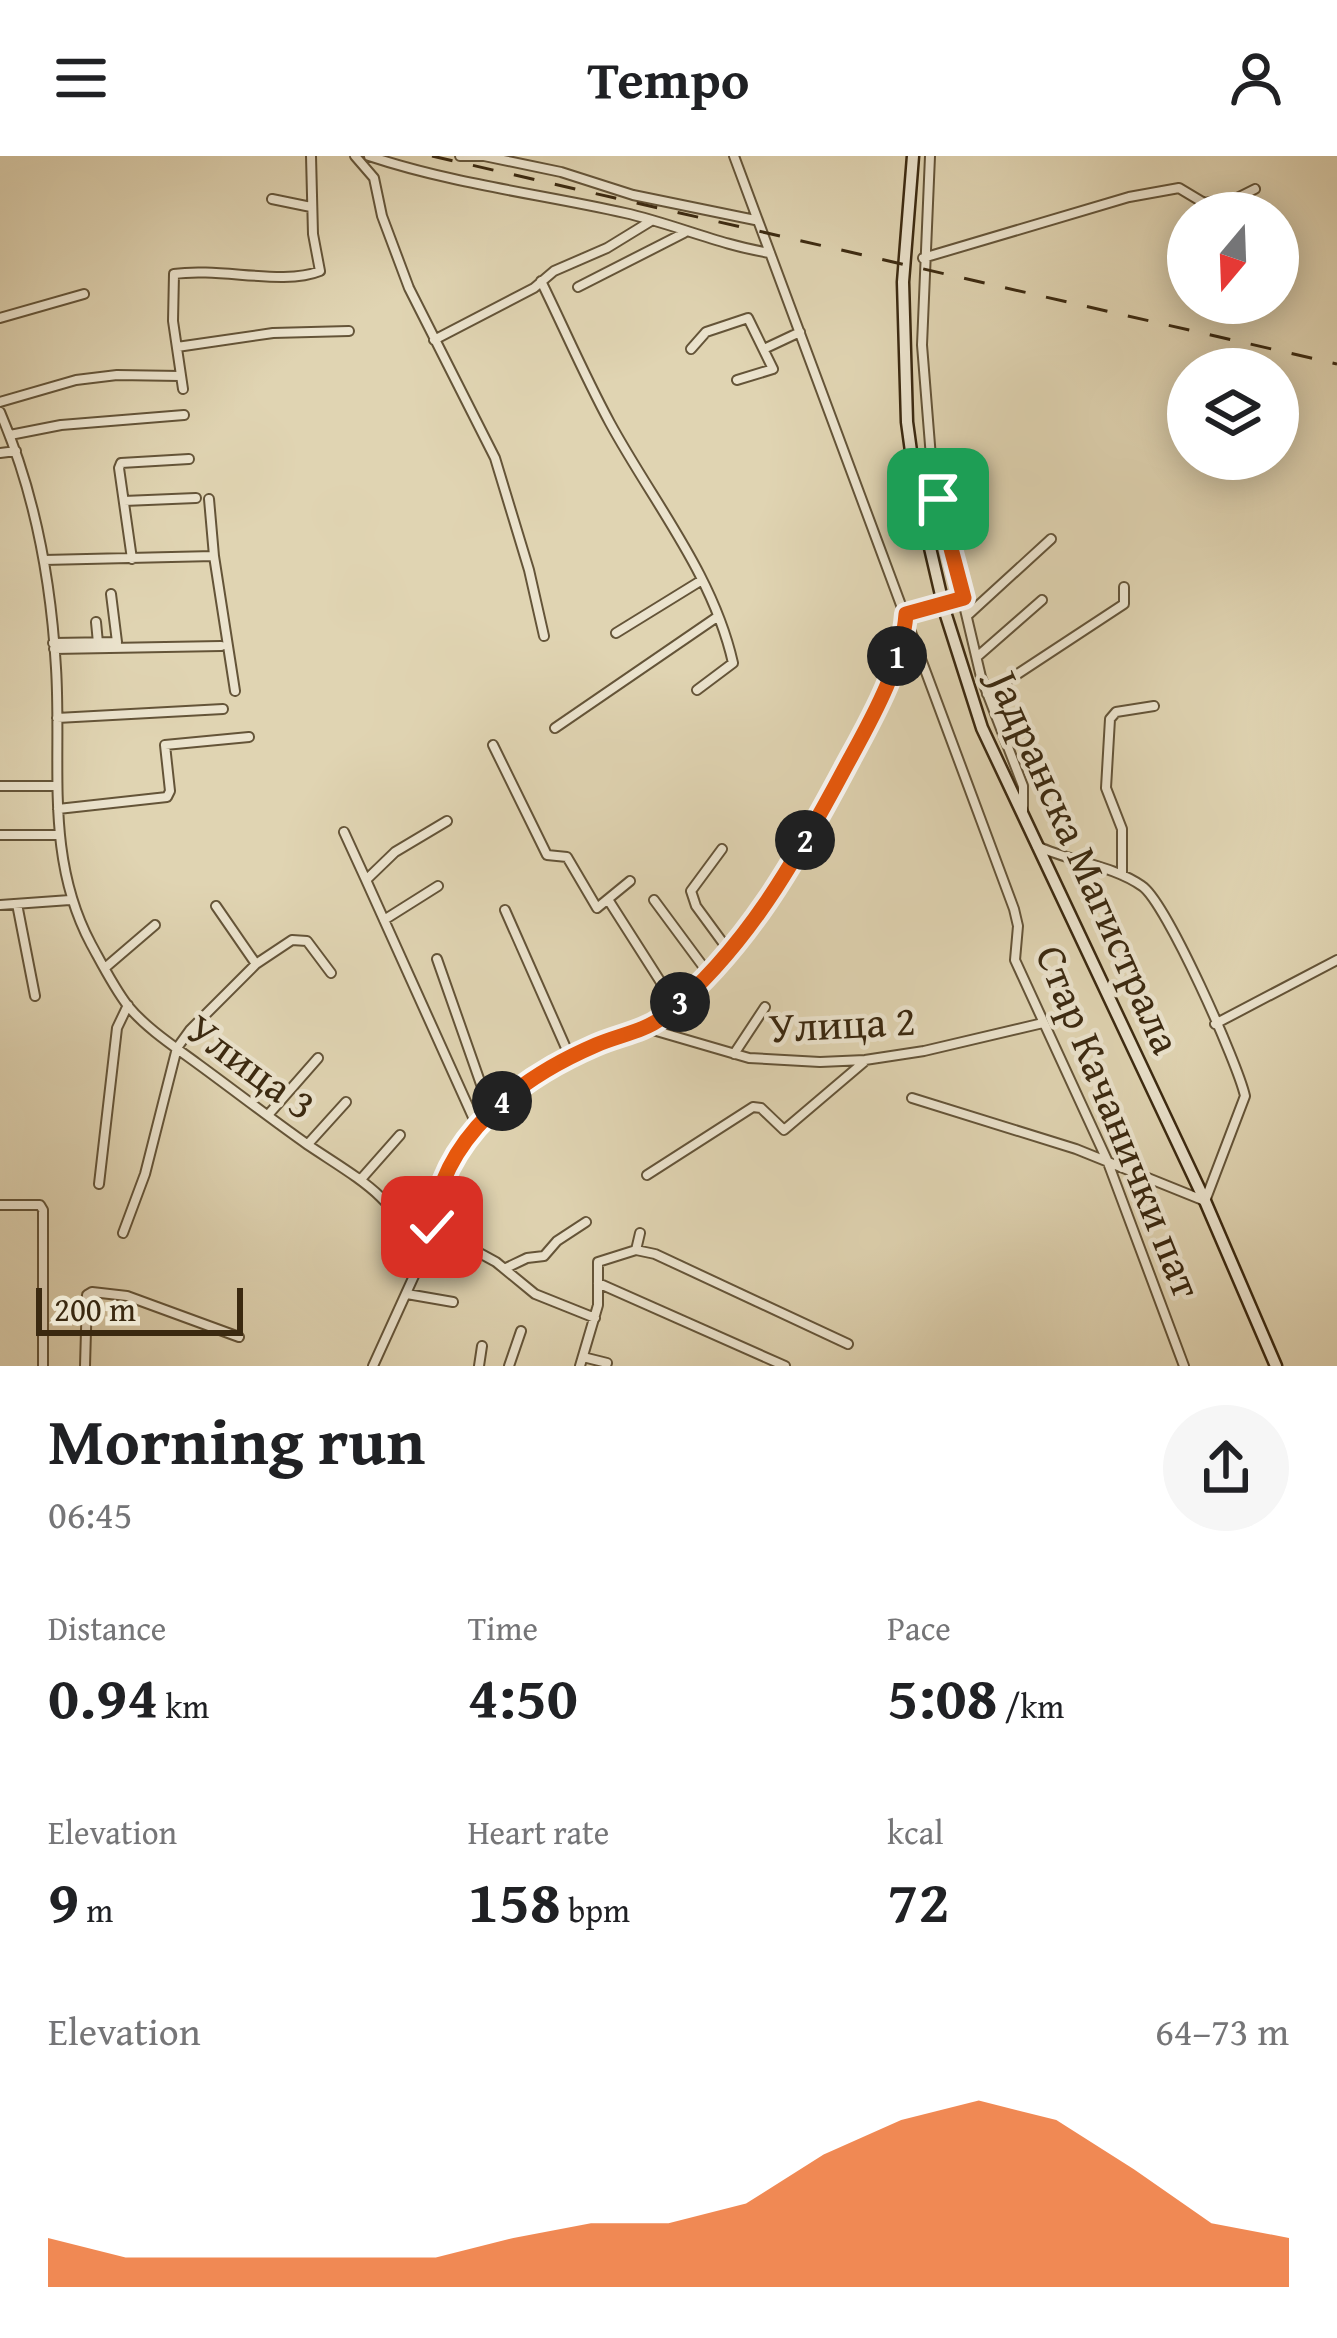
<!DOCTYPE html>
<meta charset="utf-8">
<style>
:root{--surface:#fff;--page:#f6f6f6;--text:#202124;--muted:#757577;--accent:#ea580c}
body{margin:0;font-family:"Gentium Book Plus",serif;background:var(--page);color:var(--text);height:100vh;display:flex;flex-direction:column;font-size:45px;white-space:nowrap}
*{box-sizing:border-box;margin:0}
p{font-size:39px;color:var(--muted)}
.icon{flex:none;width:66px;height:66px;fill:none;stroke:currentColor;stroke-width:2;stroke-linecap:round;stroke-linejoin:round}
.map{position:relative;height:1210px;overflow:hidden}
.sheet{display:flex;flex-direction:column;background:var(--surface);flex:1}
.sheet>*{flex:none}
.needle{width:78px;rotate:199deg}
.controls{position:absolute;left:1167px;top:36px;display:grid;gap:24px}
.controls a{display:grid;place-items:center;width:132px;height:132px;border-radius:50%;background:var(--surface);box-shadow:0 6px 30px #0003;font-size:60px}
.scale{position:absolute;left:36px;bottom:30px;width:207px;box-sizing:border-box;padding-left:12px;border:6px solid #3b2910;border-top:0;font-size:33px;line-height:42px;white-space:nowrap;color:#3b2910;-webkit-text-stroke:9px #ebe3cd;paint-order:stroke}
.pin{position:absolute;display:grid;place-items:center;width:102px;height:102px;color:#fff;margin:-51px;border-radius:24px;box-shadow:0 6px 18px #0006}
.km{position:absolute;width:60px;height:60px;margin:-30px;border-radius:50%;background:#222;color:#fff;font-size:33px;line-height:60px;text-align:center}
.round{display:grid;place-items:center;flex:none;width:126px;height:126px;border-radius:63px;background:var(--page)}
.summary{display:flex;align-items:center;justify-content:space-between;height:204px;padding:0 48px}
h1{font-size:66px;font-weight:600;line-height:90px}
.figures{display:grid;grid-template-columns:repeat(3,1fr);gap:18px;height:204px;padding:12px 48px}
.figures div{display:grid;align-content:center}
.figures b{font-size:60px;font-weight:600}
.figures small{font-size:33px;font-weight:400}
.figures p{font-size:33px}
.chart{height:336px;padding:24px 48px}
.chart p{display:flex;justify-content:space-between}
.chart svg{width:100%;height:216px;margin-top:12px;fill:var(--accent);opacity:.7}
header{display:flex;justify-content:space-between;align-items:center;height:156px;padding:0 48px;background:var(--surface);font-size:54px;font-weight:600}
.map>svg:first-child{display:block}
</style>
<header><svg class="icon" aria-label="menu" viewBox="0 0 24 24"><path d="M4 6h16M4 12h16M4 18h16"/></svg>Tempo<svg class="icon" aria-label="person" viewBox="0 0 24 24"><circle cx="12" cy="8" r="4"/><path d="M4 21q1-7 8-7t8 7"/></svg></header>
<div class="map">
<svg width="1337" height="1210" viewBox="0 0 1337 1210">
<rect width="100%" height="100%" fill="#e0d4b2"/>
<filter id="stains"><feTurbulence type="fractalNoise" baseFrequency=".00167" numOctaves="4"/><feColorMatrix values="0 0 0 0 .2 0 0 0 0 .09 0 0 0 0 .02 0 0 0 .5 -.17"/></filter>
<radialGradient id="worn" r=".72"><stop offset=".6" stop-color="#630" stop-opacity="0"/><stop offset="1" stop-color="#630" stop-opacity=".3"/></radialGradient>
<g fill="none" stroke-linecap="round" stroke-linejoin="round">
<g stroke="#645438" stroke-width="12">
<path id="street" d="M355,0L374,22L382,60L409,132L495,302L529,414L544,480
M369,0C453,28 540,38 625,57C674,68 720,89 770,97
M460,0H484L561,16L633,39L755,64
M734,0L1014,753L1018,770L1015,804L1107,1004L1184,1210
M930,0L922,189L932,314L981,521L1023,630V656
M272,43L311,51
M923,102L1129,41L1179,32L1204,47L1237,42L1255,33
M541,125C564,172 585,221 610,267C653,346 713,418 733,507L697,534
M578,131L684,77
M0,162L84,138
M434,184L534,132L554,115L607,92L651,65
M177,191L273,177L349,175
M766,192L800,176
M691,193L706,176L748,162L773,213L737,224
M183,233L173,165L174,118C219,111 284,130 320,115L313,78L311,0
M0,246L76,224L117,219L180,220
M0,256C35,337 51,424 56,512C62,607 44,700 91,788C102,808 114,832 128,850C147,873 175,891 198,908C235,935 271,963 308,989C365,1027 389,1037 423,1100
M10,279L61,269L184,259
M0,297L16,295
M124,345L196,342
M214,400L235,535
M132,403L119,312L121,307L189,303
M44,404L214,400L209,343
M969,458L1051,383
M96,466L98,487
M616,477L702,424
M53,487L117,486L111,438
M54,493L221,490
M978,500L1042,444
M987,538L1124,448V431
M57,562L223,553
M555,572L717,461
M493,589L547,699L567,701L597,752L630,725
M0,630H57
M58,653L167,641L170,635L165,589L249,581
M447,665L395,696L366,724L477,970
M344,676L366,724
M0,679H58
M722,693L691,735L696,750L729,795
M1122,719V673L1106,632L1110,563L1116,556L1154,550
M654,744L708,817
M609,745L676,850
M17,748L35,840
M0,749L70,744
M216,750L256,808
M505,754L570,901
M384,764L438,730
M437,803L490,954
M106,811L155,769
M1215,868L1337,804
M646,872L749,902L820,906L865,904L924,895L1043,867
M734,898L765,851
M912,942L1076,993L1205,1045L1245,940C1238,908 1166,746 1142,730C1112,709 1071,706 1037,690
M268,959L318,902
M308,988L346,946
M647,1019L753,951L761,952L784,974L864,906
M362,1022L400,979
M99,1028L117,872L128,849
M0,1049H40L43,1054V1210
M432,1071L496,1106L535,1138L595,1162
M123,1077L145,1018L177,892L190,874L256,808L292,784L307,785L331,817
M636,1094L640,1077
M506,1112L527,1102L544,1100L557,1085L586,1066
M598,1127L785,1210
M407,1138L453,1146
M583,1201L607,1207
M85,1210L87,1139L92,1136L127,1140L239,1181
M373,1210L423,1100L441,1026L477,970L498,948L547,914L596,889L658,865L692,835L746,775L793,706L866,573L905,479L906,460
M479,1210L482,1190
M509,1210L521,1175
M580,1210L598,1149V1106L636,1094L655,1098L848,1188"/>
</g>
<g stroke="#3b2910" stroke-width="15">
<path id="secondary" d="M913,0L903,126L907,266L916,332L945,456L982,572L1205,1045L1276,1210"/>
</g>
<use href="#street" stroke="#ebe3cd" stroke-width="8"/>
<use href="#secondary" stroke="#ebe3cd" stroke-width="10"/>
<path stroke="#3b2910" stroke-width="3" stroke-dasharray="21 21" stroke-linecap="butt" d="M432,0L1337,208"/>
<g stroke="#645438" stroke-width="12" stroke-linecap="butt">
<path id="street-bridge" d="M906,457L964,442"/>
</g>
<use href="#street-bridge" stroke="#ebe3cd" stroke-width="8"/>
</g>
<g fill="none" stroke-linecap="round" stroke-linejoin="round">
<g stroke="#fff" stroke-width="24">
<path id="route" d="M432,1071C441,981 519,922 596,889C619,879 643,876 663,861C746,794 797,702 846,610C871,564 902,511 906,458L964,442L938,343"/>
</g>
<use href="#route" stroke="#ea580c" stroke-width="15"/>
</g>
<g text-anchor="middle" dominant-baseline="central" stroke-width="9" stroke-linejoin="round" paint-order="stroke">
<g font-size="42" fill="#3b2910" stroke="#ebe3cd">
<text transform="translate(1086 706) rotate(66)">Јадранска Магистрала</text>
<text transform="translate(842 867) rotate(-3)">Улица 2</text>
<text transform="translate(252 910) rotate(36)">Улица 3</text>
<text transform="translate(1120 965) rotate(68)">Стар Качанички пат</text>
</g>
</g>
<rect width="100%" height="100%" filter="url(#stains)"/>
<rect width="100%" height="100%" fill="url(#worn)"/>
</svg>
<div class="controls">
<a><svg class="needle" viewBox="-14 -14 28 28"><path d="M0-13l5 13h-10z" fill="#e53935"/><path d="M0 13l5-13h-10z" fill="#757577"/></svg></a>
<a><svg class="icon" aria-label="layers" viewBox="0 0 24 24"><path d="M12 4l9 5-9 5-9-5zM3 14l9 5 9-5"/></svg></a>
</div>
<div class="scale">200 m</div>
<div class="pin" style="left:938px;top:343px;background:#1e9e55"><svg class="icon" aria-label="arrive" viewBox="0 0 24 24"><path d="M6 21V4h12l-3 4 3 4H6"/></svg></div>
<div class="pin" style="left:432px;top:1071px;background:#d93025"><svg class="icon" aria-label="check" viewBox="0 0 24 24"><path d="M5 12l5 5 9-10"/></svg></div>
<b class="km" style="left:897px;top:500px">1</b>
<b class="km" style="left:805px;top:684px">2</b>
<b class="km" style="left:680px;top:846px">3</b>
<b class="km" style="left:502px;top:945px">4</b>
</div>
<section class="sheet">
<div class="summary"><div><h1>Morning run</h1><p>06:45</p></div><a class="round"><svg class="icon" aria-label="share" viewBox="0 0 24 24"><path d="M12 15V3M7 8l5-5 5 5M5 13v7h14v-7"/></svg></a></div>
<div class="figures">
<div><p>Distance</p><b>0.94<small> km</small></b></div>
<div><p>Time</p><b>4:50</b></div>
<div><p>Pace</p><b>5:08<small> /km</small></b></div>
</div>
<div class="figures">
<div><p>Elevation</p><b>9<small> m</small></b></div>
<div><p>Heart rate</p><b>158<small> bpm</small></b></div>
<div><p>kcal</p><b>72</b></div>
</div>
<div class="chart"><p><span>Elevation</span>64–73 m</p>
<svg viewBox="0 0 160 44" preserveAspectRatio="none"><path d="M0 44V34L10 38L20 38L30 38L40 38L50 38L60 34L70 31L80 31L90 27L100 17L110 10L120 6L130 10L140 20L150 31L160 34V44z"/></svg>
</div>
</section>
